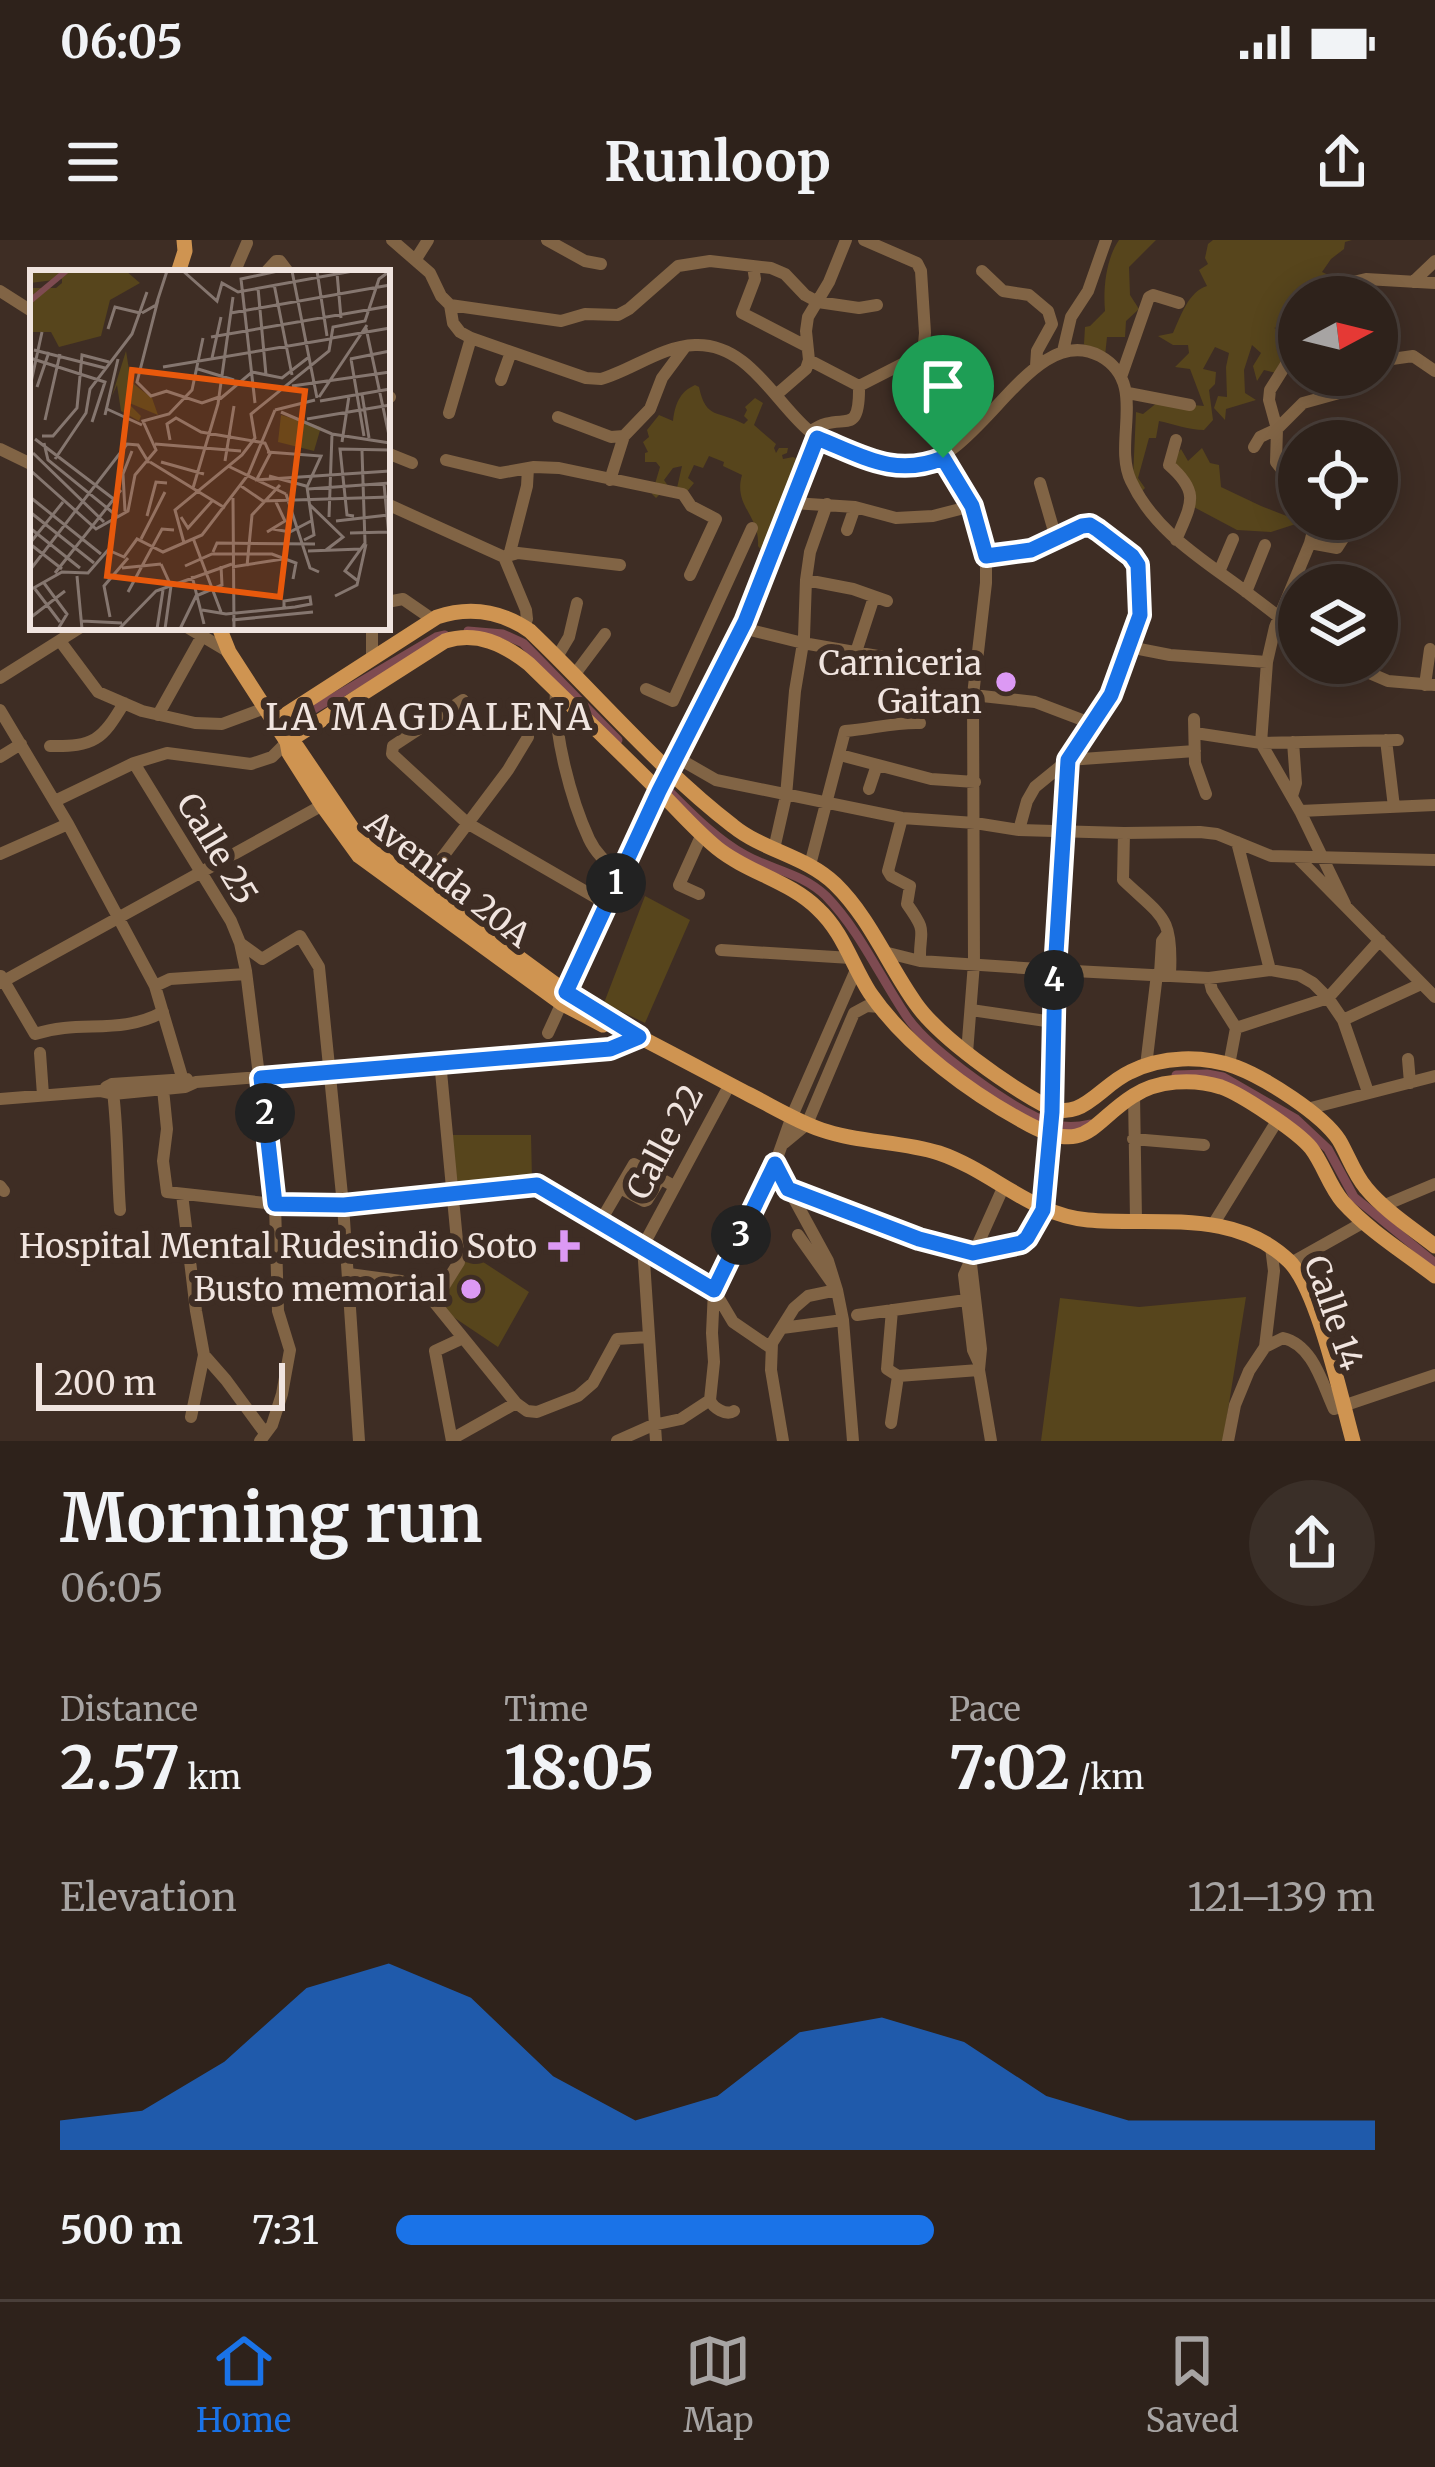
<!DOCTYPE html>
<meta charset="utf-8">
<style>
:root{--surface:#2e221b;--page:#3a2f28;--text:#f1f3f6;--muted:#a7a4a3;--line:#493f3a;--accent:#1a73e8}
body{margin:0;font-family:Merriweather,serif;background:var(--page);color:var(--text);height:100vh;display:flex;flex-direction:column;font-size:45px;white-space:nowrap}
*{box-sizing:border-box;margin:0}
p{font-size:39px;color:var(--muted)}
.icon{flex:none;width:66px;height:66px;fill:none;stroke:currentColor;stroke-width:2;stroke-linecap:round;stroke-linejoin:round}
.map{position:relative;height:1201px;overflow:hidden}
.details{display:flex;flex-direction:column;background:var(--surface);flex:1}
.details>*{flex:none}
.needle{width:78px;rotate:83deg}
.buttons{position:absolute;left:1278px;top:36px;display:grid;gap:24px}
.buttons a{display:grid;place-items:center;width:120px;height:120px;border-radius:50%;background:var(--surface);box-shadow:0 6px 30px #0003,0 0 0 3px var(--line);font-size:60px}
.scale{position:absolute;left:36px;bottom:30px;width:249px;box-sizing:border-box;padding-left:12px;border:6px solid #f0e4df;border-top:0;font-size:33px;line-height:42px;white-space:nowrap;color:#f0e4df;-webkit-text-stroke:9px #3e2d24;paint-order:stroke}
.pin{position:absolute;display:grid;place-items:center;width:102px;height:102px;color:#fff;margin:-123px -51px;border-radius:50% 50% 50% 0;rotate:-45deg;box-shadow:0 0 12px #0007}
.pin .icon{rotate:45deg}
.km{position:absolute;width:60px;height:60px;margin:-30px;border-radius:50%;background:#222;color:#fff;font-size:33px;line-height:60px;text-align:center}
.round{display:grid;place-items:center;flex:none;width:126px;height:126px;border-radius:63px;background:var(--page)}
.summary{display:flex;align-items:center;justify-content:space-between;height:204px;padding:0 60px}
h1{font-size:66px;font-weight:700;line-height:90px}
.figures{display:grid;grid-template-columns:repeat(3,1fr);gap:18px;height:204px;padding:12px 60px}
.figures div{display:grid;align-content:center}
.figures b{font-size:60px;font-weight:700}
.figures small{font-size:33px;font-weight:400}
.figures p{font-size:33px}
.chart{height:336px;padding:24px 60px}
.chart p{display:flex;justify-content:space-between}
.chart svg{width:100%;height:216px;margin-top:12px;fill:var(--accent);opacity:.7}
ul{padding:0 60px;list-style:none;font-size:39px}
li{display:grid;grid-template-columns:192px 144px 1fr;align-items:center;height:90px}
li i{height:30px;border-radius:15px;background:var(--accent)}
.status{display:flex;justify-content:space-between;align-items:center;height:84px;padding:0 60px;background:var(--surface);direction:ltr}
.status svg{height:33px;fill:currentColor}
header{display:flex;justify-content:space-between;align-items:center;height:156px;padding:0 60px;background:var(--surface);font-size:54px;font-weight:700}
.tabs{display:flex;justify-content:space-around;align-items:center;height:168px;border-top:3px solid var(--line);background:var(--surface);font-size:33px;color:var(--muted)}
.tabs a{display:grid;justify-items:center;gap:6px}
.tabs .selected{color:var(--accent)}
.map>svg:first-child{display:block}
</style>
<div class="status"><b>06:05</b><svg viewBox="0 0 49 12"><path d="M0 12V9h3v3zM5 12V6h3v6zM10 12V3h3v9zM15 12V0h3v12zM26 1h20v11H26zM47 4h2v5h-2z"/></svg></div>
<header><svg class="icon" aria-label="menu" viewBox="0 0 24 24"><path d="M4 6h16M4 12h16M4 18h16"/></svg>Runloop<svg class="icon" aria-label="share" viewBox="0 0 24 24"><path d="M12 15V3M7 8l5-5 5 5M5 13v7h14v-7"/></svg></header>
<div class="map">
<svg width="1435" height="1201" viewBox="0 0 1435 1201">
<rect width="100%" height="100%" fill="#3e2d24"/>
<path fill="#57451c" d="M1119,0H1156L1129,27L1130,55L1139,69L1126,81L1125,97H1107L1105,116L1090,113L1084,104L1085,87L1090,86L1105,71C1103,48 1106,19 1119,0Z
M1213,0H1352L1345,2L1344,9L1331,19L1322,32L1335,38L1326,53L1317,51L1315,57H1299V87L1293,84L1274,88L1283,91L1288,116L1276,133L1264,130L1257,141L1253,126L1261,113L1252,105L1244,130L1245,153L1256,160L1226,169L1225,180L1214,168L1218,156L1227,157L1226,127L1229,113L1215,107L1203,129L1216,132L1215,144L1209,150L1213,180L1204,190C1189,190 1174,184 1159,181L1156,198H1149L1138,238L1145,248L1142,251L1133,238L1136,172L1143,174L1158,162L1204,166L1190,129L1175,127L1189,113L1188,105H1173L1158,96L1173,93C1181,76 1188,52 1207,46L1199,30L1208,24L1205,18L1208,4Z
M695,145L699,147C706,180 718,170 744,184L748,180L744,176L747,170L745,167L755,158L763,163L754,185L776,204L774,208L776,213L779,208H788L787,213L782,215L783,219L793,217L803,222L763,329L756,325L762,311L758,306C760,275 733,266 742,235L723,226L724,222L709,216L703,228L694,225L688,238L694,243L685,254L677,248L682,226L673,228L664,240L668,246L656,258L652,254L660,227L656,222H645V213L648,212L643,202L649,197L647,190L659,175L673,181C675,165 679,152 695,145Z
M1202,208L1210,223L1219,225L1221,247L1261,266L1302,282L1271,292L1237,290L1190,265L1170,223L1181,209L1188,221Z
M645,656L690,680L645,783L604,763Z
M449,895H531L532,939L453,946Z
M476,989L488,997L477,1018L529,1052L498,1107L431,1062Z
M1246,1057L1223,1201H1041L1060,1058L1139,1067Z"/>
<g fill="none" stroke-linecap="round" stroke-linejoin="round">
<path stroke="#7e4b51" stroke-width="9" d="M468,391L503,394L523,403L618,500
M299,478L436,397L445,395
M668,550C691,573 716,599 745,615C772,630 802,633 826,656C860,691 880,737 907,777C930,810 1016,873 1054,884C1066,888 1078,887 1090,884
M1176,835L1207,834L1223,837L1296,879L1328,909L1354,957L1435,1023"/>
<path stroke="#816445" stroke-width="12" d="M392,0L430,33L441,56L450,65L453,83L460,92L471,98L586,138L601,139C632,130 662,106 695,105C747,103 773,159 807,189C826,206 882,228 908,227C981,225 1030,79 1100,116C1149,143 1112,201 1131,241C1154,290 1199,317 1241,348C1260,362 1279,378 1299,391
M547,0L585,21L601,24
M416,19L428,0
M753,26L755,39L742,73L806,106
M982,31L1003,51L1029,55L1048,71L1052,84L1037,111L1036,126
M234,33L247,3
M265,33L276,21H280L289,33
M1413,42L1435,21
M0,51L33,72
M1343,57L1353,42L1366,39L1435,43
M450,65L561,81L585,74L618,75L629,69L678,26L710,21L771,28L785,34L805,55L818,62L859,68L877,65
M1299,109L1290,118L1270,150L1269,160L1277,189L1276,222L1283,231L1299,241
M1063,111L1071,77L1088,51L1106,0
M809,120L859,146
M33,125V149
M1377,128L1392,119L1413,116L1435,131
M1121,137L1149,57L1153,55L1179,63
M501,140L511,112
M1128,153L1190,165
M776,155L806,129L809,120L806,91L808,77L829,42L846,0
M387,158L390,157
M449,173L471,98
M558,177L611,197L624,196
M810,192C841,168 860,202 859,146L912,119L924,104L925,93L921,31L917,23L864,0
M1176,200L1169,225C1201,253 1191,264 1176,300
M1254,207L1260,197L1277,189L1303,163L1350,150L1366,135
M0,209L33,225
M387,213L412,223
M943,218L972,266L986,317V343L973,455L974,723L967,813
M446,220L500,233L534,227L559,228L683,254L691,266L716,279L690,335
M610,240L624,196L650,169L662,138L685,107
M1040,243L1056,298
M793,263L855,267L896,278L933,276L972,266
M387,264L504,317L518,313L620,325
M1316,279L1310,303L1275,387L1267,422L1261,503L1300,571L1345,664
M847,290L855,267
M1310,303L1337,308L1351,286
M509,316L527,246L528,228
M504,317L526,370L527,379L524,387
M1219,332L1233,299
M806,340L853,349L887,361
M1246,352L1265,305
M387,362L403,359L432,379
M187,387L229,412
M742,388L803,403L975,433
M60,401L98,452L142,471L195,483L222,484L265,468
M1129,407L1170,415L1267,422
M856,412L874,357
M372,417V387
M557,417L569,397L577,363
M1346,423L1388,441L1435,445
M575,434L605,394
M0,438L81,387
M1425,445L1430,409
M646,449L673,461L752,288
M556,451C553,493 571,560 589,599C596,614 608,624 620,635
M973,455L1035,462L1093,484
M463,460L393,506L392,514L467,583L607,664
M0,470L68,584L155,746L185,847
M158,475L201,398
M1194,479L1195,523L1206,554
M1195,493L1261,503L1398,500
M1386,500L1394,567
M50,506C94,507 102,500 124,463
M840,515L931,539L975,542
M0,517L21,504
M676,517L716,540L902,578L975,583L1019,590L1124,593L1200,592L1217,594L1271,616L1435,620
M134,523L231,681L240,703L246,731L275,964L278,1071L290,1110L282,1154L272,1185L260,1201
M869,549L877,525
M1292,556L1296,543L1293,502
M55,561L134,523L167,513L251,524L272,517L287,502
M1300,571L1435,565
M902,578L888,631L891,636L910,646L907,664C929,695 919,688 920,721
M1019,590L1027,561L1035,547L1068,520L1195,511
M1124,593L1123,640C1163,678 1173,676 1170,734
M1237,602L1270,730
M774,609L786,556L795,451L804,397L806,340L810,312L827,264
M0,614L68,584
M1297,617L1435,757
M810,625L845,491C871,489 895,482 920,483
M417,651L508,530L528,497
M699,654L679,645L702,594
M240,703L262,719L300,696L319,727L343,965L359,1201
M721,710L851,718
M884,712L920,721L1055,730L1209,738L1270,730L1299,735L1313,743L1328,758L1343,780L1368,852
M1160,734L1162,701L1168,693
M1,736L35,794C81,779 118,796 163,772
M1209,738L1212,750L1236,788
M0,743L330,561
M155,746L170,739L246,734
M971,770L1053,782
M1343,780L1421,744
M1236,788L1328,758L1380,700
M548,793L661,547L745,382L817,198
M40,813L43,855
M1408,819L1410,843
M1229,825L1236,788
M1146,826L1157,734
M112,844C118,886 117,928 120,970
M106,847L112,844L187,839
M163,849L167,889L163,921L167,952L275,964L343,965L537,945L714,1050L733,1082L771,1108
M1134,855L1136,980
M0,859L100,851L113,854L185,847L196,842L610,809L639,797
M1307,869L1435,836
M1133,899L1204,905
M784,903L807,884L854,773L867,766L880,767
M775,924L828,1021L837,1050L843,1080L853,1201
M0,946L4,951
M620,948L644,961L647,960L660,939
M788,949L919,999L973,1013L1021,1003L1027,998L1044,970L1052,872L1055,730L1068,520L1111,455L1140,375L1137,325L1132,316L1098,289L1091,285L1082,286L1031,310L986,317
M182,954L196,1071L204,1115L226,1140L265,1193
M1385,965L1435,944
M600,982L634,924L674,946
M1214,983L1277,881
M1291,1023L1364,982
M971,1024L981,1109L979,1130L991,1201
M349,1034L401,1041L434,1062L516,1163L527,1171L537,1172L578,1156L593,1143L617,1099L648,1097
M434,1062L459,1022L440,821
M892,1070L887,1129L898,1136L979,1130
M857,1075L966,1060
M782,1088L843,1080
M1265,1107L1283,1098C1313,1105 1322,1143 1334,1169L1435,1135
M978,1121L973,1110L964,1035L1003,948
M710,1160L714,1122L712,1093L714,1050L775,924L792,876L856,730
M710,1160C713,1168 726,1176 734,1171
M191,1177L204,1115
M891,1183L898,1136
M452,1199L516,1163
M452,1201L435,1111L463,1098
M617,1201L653,1185L681,1179L710,1160
M656,1201L643,1006L730,844
M783,1201L771,1130L772,1103L794,1068L808,1056L837,1050L798,995
M1228,1201L1235,1165L1249,1131L1265,1107L1274,1031L1271,1007"/>
<path stroke="#cf9451" stroke-width="15" d="M178,33L185,11L184,0
M219,387L229,412L287,502L289,513L322,565L359,616L561,763L603,785
M274,482L437,377C470,366 501,371 530,391C597,455 659,529 733,586C764,611 806,616 835,644C870,678 888,725 916,764C941,799 1006,844 1044,865C1081,885 1099,846 1130,832C1162,816 1202,815 1236,827C1265,838 1322,874 1339,900C1348,915 1354,934 1366,948C1384,970 1412,988 1435,1006
M287,502L445,401C477,391 504,404 529,424C572,466 616,508 659,551C678,570 696,591 717,608C748,633 790,641 818,669C843,692 852,725 870,753C907,807 973,855 1030,885C1087,915 1092,882 1133,856C1157,840 1193,838 1221,847C1241,854 1297,891 1311,908C1324,925 1329,946 1343,962C1369,991 1405,1013 1435,1036
M287,502L297,507L354,591L371,609L566,752L618,782L626,790C667,811 708,833 748,854C772,866 796,881 822,890C860,903 901,901 939,913C992,931 1031,975 1088,980C1157,986 1234,968 1289,1021C1318,1050 1341,1158 1353,1201"/>
</g>
<g fill="none" stroke-linecap="round" stroke-linejoin="round">
<g stroke="#fff" stroke-width="24">
<path id="route" d="M817,198C862,216 895,238 943,218L972,266L986,316L1031,310L1082,286L1090,285L1098,290L1132,316L1138,325L1140,375L1111,455L1068,520L1055,730L1052,872L1043,970L1027,998L1021,1003L973,1013L919,999L788,949L775,924L714,1050L537,945L344,965L275,964L261,838L610,809L639,797L566,752L659,551L745,382Z"/>
</g>
<use href="#route" stroke="#1a73e8" stroke-width="15"/>
</g>
<g fill="#dc99f4" stroke="#3e2d24" stroke-width="4.5">
<circle cx="1006" cy="442" r="12"/>
<path d="M558 988h12v12h12v12h-12v12h-12v-12h-12v-12h12z"/>
<circle cx="471" cy="1049" r="12"/>
</g>
<g text-anchor="middle" dominant-baseline="central" stroke-width="12" stroke-linejoin="round" paint-order="stroke">
<g font-size="33" fill="#f0e4df" stroke="#3e2d24" text-anchor="end">
<text x="982" y="423">Carniceria<tspan x="982" dy="38">Gaitan</tspan></text>
<text x="537" y="1006">Hospital Mental Rudesindio Soto</text>
<text x="447" y="1049">Busto memorial</text>
</g>
<g font-size="33" fill="#f0e4df" stroke="#3e2d24">
<text transform="translate(217 609) rotate(59)">Calle 25</text>
<text transform="translate(448 639) rotate(38)">Avenida 20A</text>
<text transform="translate(665 902) rotate(-62)">Calle 22</text>
<text transform="translate(1334 1073) rotate(71)">Calle 14</text>
</g>
<g font-size="36" letter-spacing="3" fill="#f0e4df" stroke="#3e2d24">
<text x="430" y="477">LA MAGDALENA</text>
</g>
</g>
<g transform="translate(30 30)">
<rect width="360" height="360" fill="#3e2d24"/>
<path d="M0,1H96L110,13L80,30L71,66L29,77L21,62H0V18H26L32,13V9L0,13ZM96,81L101,112L122,128L128,145L97,132L111,146L109,151L91,141L87,115L82,126ZM251,145L291,157L284,181L248,172Z" fill="#57451c"/>
<path fill="none" stroke="#7e4b51" stroke-width="6" d="M0,31L36,1"/>
<path fill="none" stroke="#85766f" stroke-width="3" d="M153,1L187,31L192,13L208,22L323,1M262,1L287,128M287,1L297,66M307,3L311,48M244,14L262,105M228,18L236,105M128,30L107,112L121,126L137,121M112,43L126,35L137,1M201,43L360,15M336,58L360,170M78,59L85,37L110,43M181,67L360,36M302,68L360,58M4,80L75,98M0,88L75,112L62,152M182,88L191,47M320,89L360,81M321,89L334,166M133,97L300,69M168,99L204,110M262,116L360,102M0,117L12,62M7,117L19,82M136,121L172,133L189,127M332,124L339,168M289,127L337,55M190,129L222,102L252,108L279,87M290,131L360,119M225,133L211,9L248,1M77,139L112,155M245,140L285,130M251,142L302,164L360,173M75,145L88,89M277,149L360,135M15,150L30,84M12,166H23L47,138L52,85L79,92M5,169L85,230M140,170L137,154L146,148L171,162L235,173L240,184L227,209M312,172L319,126M14,173L18,190L87,246M125,174L211,181M237,182L291,186L277,217L284,265L274,270M3,183L74,252M25,189L56,143L60,119L102,64L117,22M195,191L204,136M120,192L195,238M131,192L174,204M198,196L256,224M0,200L66,259L98,241L105,205L126,180L113,151L139,144L162,120L173,68M239,206L276,216M225,210L360,201M354,214L360,277M211,216L233,231L360,227M163,218L188,134L203,27M278,219L360,213M256,224L280,298L289,302M0,227L71,284M203,228L204,359M280,235L313,267L296,280M95,241L93,204L102,181M0,242L64,293M117,246L126,212L137,213M324,246L317,245L310,179L360,180M151,247L158,258L183,230M299,247L302,164M306,251L358,245M0,258L50,298M243,259L260,262L281,251M237,262L255,251L246,232M320,263L358,262M163,268L191,342M111,269L135,222M0,273L33,232M154,273L145,240L212,185L225,168L221,144L299,81L303,57L335,51L349,9L360,1M0,274L32,299M278,281L331,279M183,282L187,273L285,274M131,294L141,316L135,359M155,296L182,284H242L266,293L263,309M217,296L222,245L250,215M202,297L253,289M92,298L131,294M0,300L97,174L108,175L119,193M25,303L91,220M47,306L52,359M162,306L174,354M328,311L315,301L335,273L332,181M14,313L37,344L28,359M5,319L30,352M0,320L32,302L58,303L78,280L94,287L107,269L133,282L172,265L218,205L245,140M98,322L132,259L144,260M305,326L327,315L336,274M172,340L196,344L265,337L281,334L280,327L254,331V338M80,347L74,316L98,288M0,348L35,321M202,350L283,342M52,351L92,353M89,359L126,321L202,294M127,359L133,320M150,359L166,326L192,315L191,296"/>
<path fill="#e8590c" fill-opacity="0.15" stroke="#e8590c" stroke-width="6" d="M102,100L275,121L250,327L77,306Z"/>
<rect width="360" height="360" fill="none" stroke="#f0e4df" stroke-width="6"/>
</g>
</svg>
<div class="buttons">
<a><svg class="needle" viewBox="-14 -14 28 28"><path d="M0-13l5 13h-10z" fill="#e53935"/><path d="M0 13l5-13h-10z" fill="#a7a4a3"/></svg></a>
<a><svg class="icon" aria-label="locate" viewBox="0 0 24 24"><circle cx="12" cy="12" r="6"/><path d="M12 2v4M12 18v4M2 12h4M18 12h4"/></svg></a>
<a><svg class="icon" aria-label="layers" viewBox="0 0 24 24"><path d="M12 4l9 5-9 5-9-5zM3 14l9 5 9-5"/></svg></a>
</div>
<div class="scale">200 m</div>
<div class="pin" style="left:943px;top:218px;background:#1e9e55"><svg class="icon" aria-label="arrive" viewBox="0 0 24 24"><path d="M6 21V4h12l-3 4 3 4H6"/></svg></div>
<b class="km" style="left:616px;top:643px">1</b>
<b class="km" style="left:265px;top:873px">2</b>
<b class="km" style="left:741px;top:995px">3</b>
<b class="km" style="left:1054px;top:740px">4</b>
</div>
<section class="details">
<div class="summary"><div><h1>Morning run</h1><p>06:05</p></div><a class="round"><svg class="icon" aria-label="share" viewBox="0 0 24 24"><path d="M12 15V3M7 8l5-5 5 5M5 13v7h14v-7"/></svg></a></div>
<div class="figures">
<div><p>Distance</p><b>2.57<small> km</small></b></div>
<div><p>Time</p><b>18:05</b></div>
<div><p>Pace</p><b>7:02<small> /km</small></b></div>
</div>
<div class="chart"><p><span>Elevation</span>121–139 m</p>
<svg viewBox="0 0 160 44" preserveAspectRatio="none"><path d="M0 44V38L10 36L20 26L30 11L40 6L50 13L60 29L70 38L80 33L90 20L100 17L110 22L120 33L130 38L140 38L150 38L160 38V44z"/></svg>
</div>
<ul>
<li><b>500 m</b>7:31<i style="width:55%"></i></li>
</ul>
</section>
<nav class="tabs">
<a class="selected"><svg class="icon" aria-label="home" viewBox="0 0 24 24"><path d="M3 11l9-7 9 7M6 9v11h12V9"/></svg>Home</a>
<a><svg class="icon" aria-label="map" viewBox="0 0 24 24"><path d="M3 6l6-2 6 2 6-2v14l-6 2-6-2-6 2zM9 4v14M15 6v14"/></svg>Map</a>
<a><svg class="icon" aria-label="saved" viewBox="0 0 24 24"><path d="M7 4h10v16l-5-4-5 4z"/></svg>Saved</a>
</nav>
